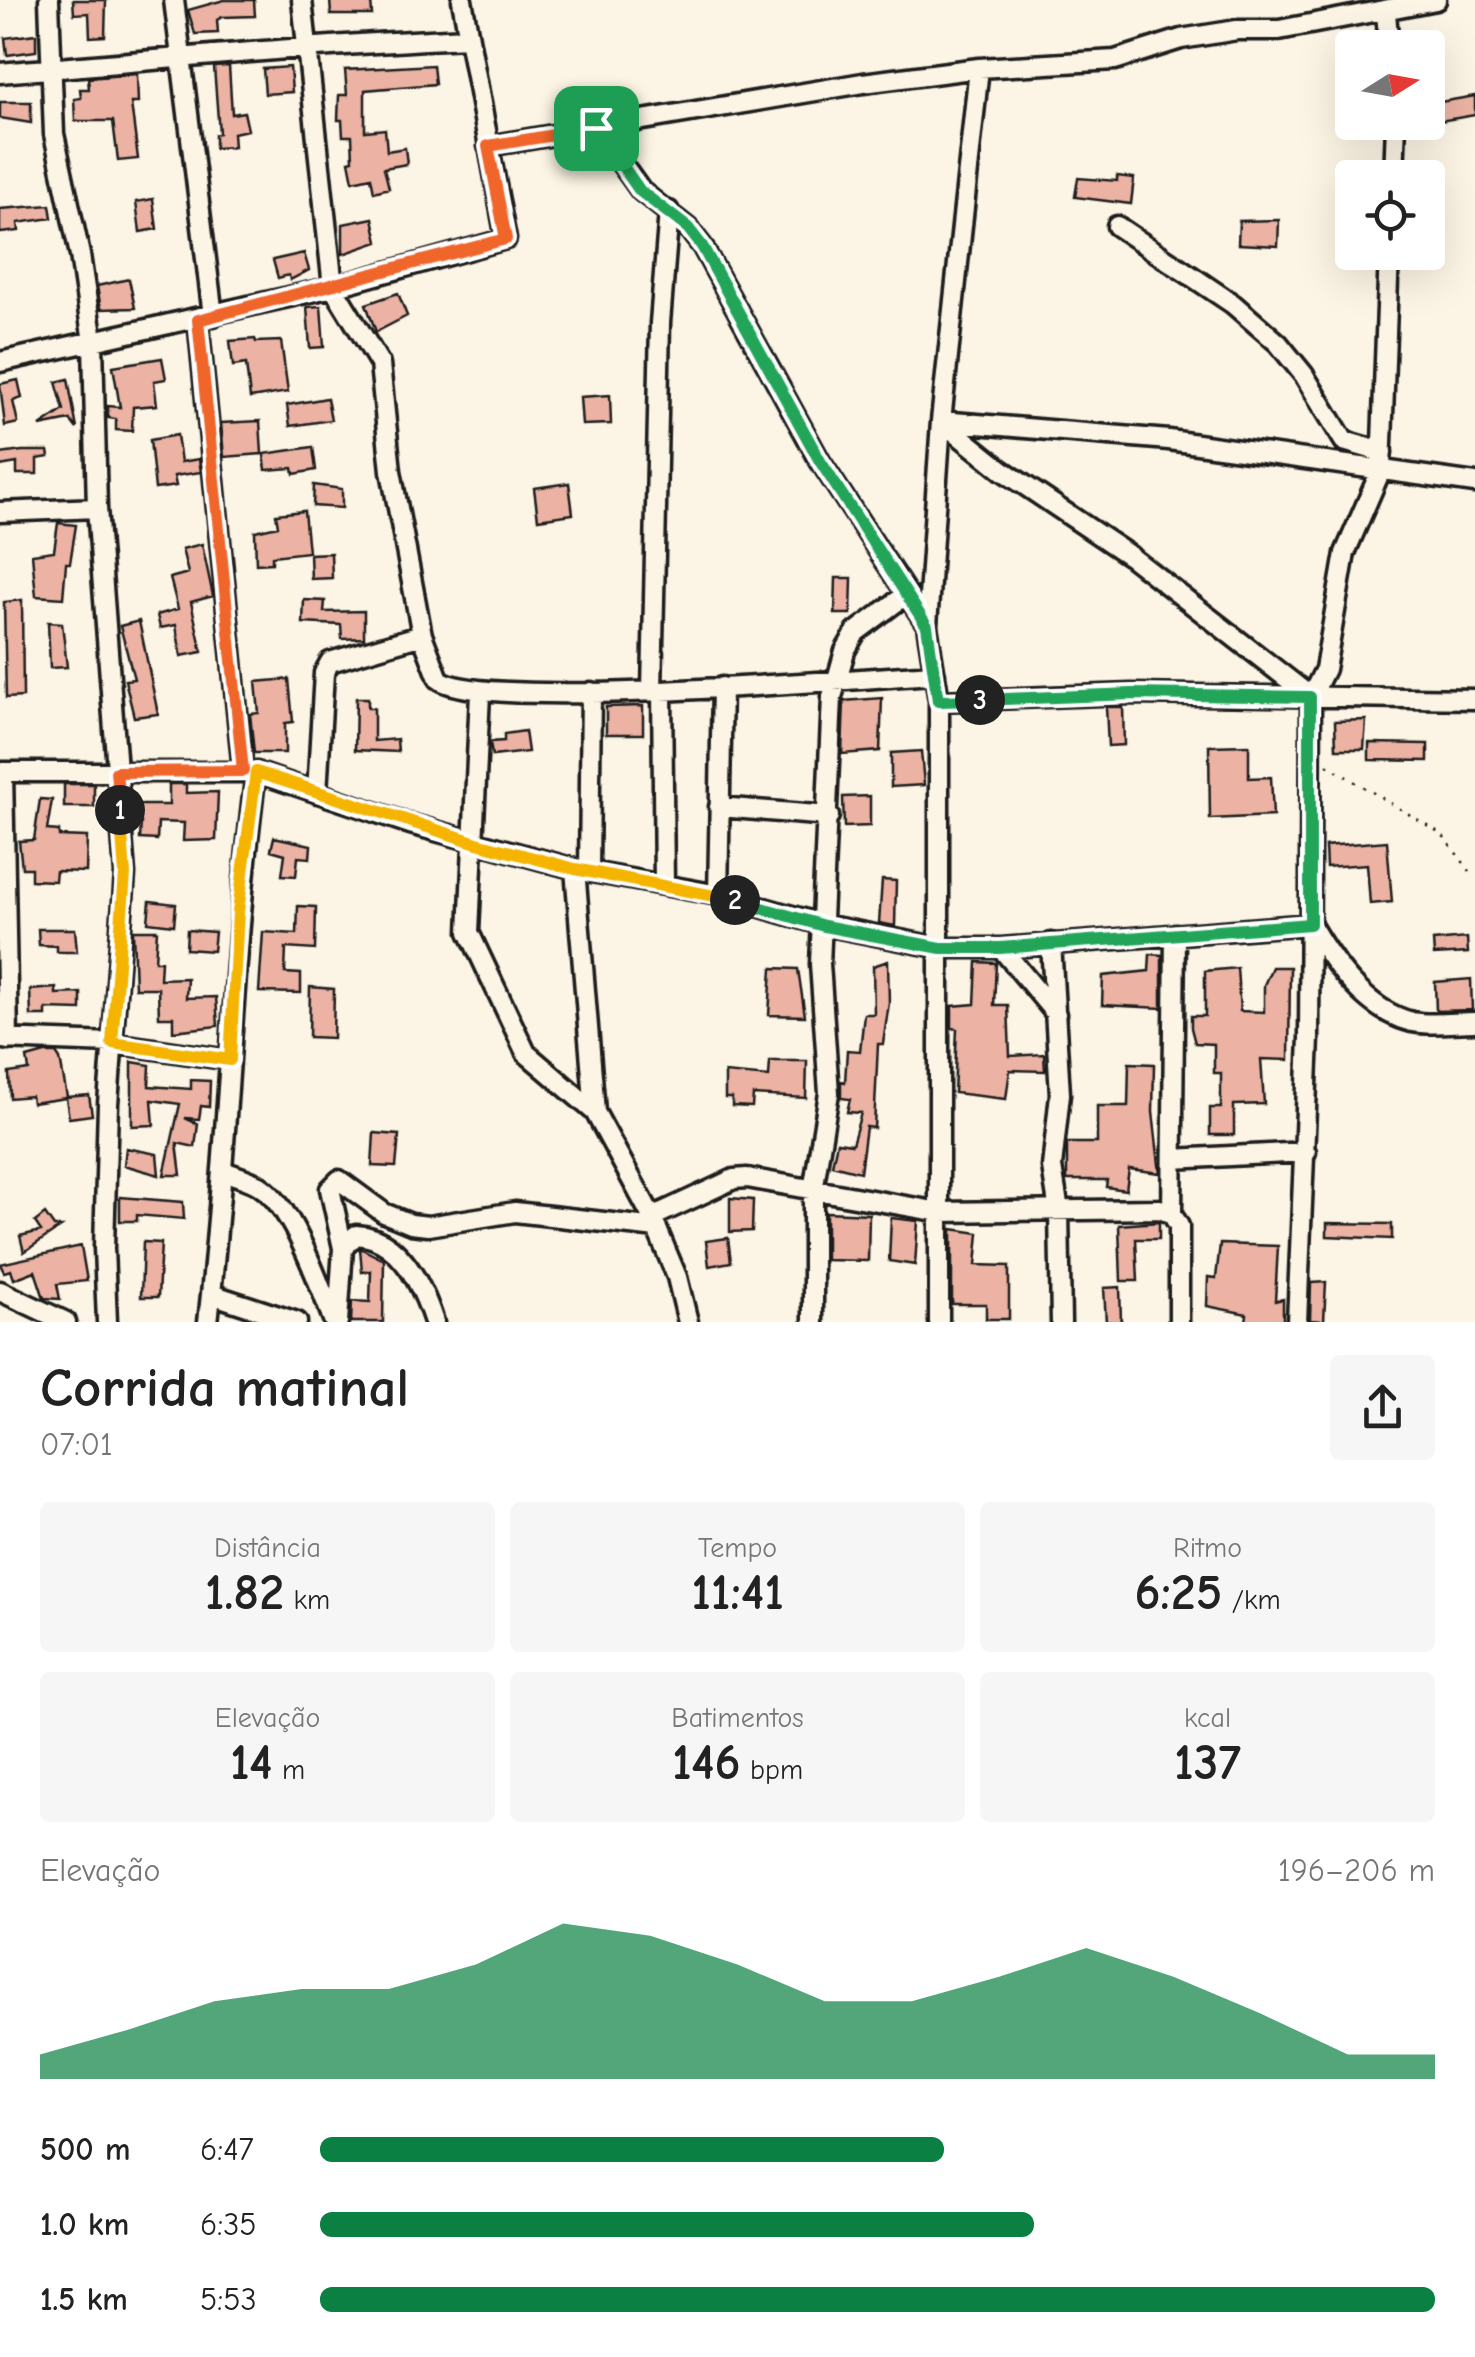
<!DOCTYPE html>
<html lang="pt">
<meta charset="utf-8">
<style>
:root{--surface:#fff;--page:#f6f6f6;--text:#222;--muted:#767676;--accent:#0b8043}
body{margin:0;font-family:"Comic Neue",sans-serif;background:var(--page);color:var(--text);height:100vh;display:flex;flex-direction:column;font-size:38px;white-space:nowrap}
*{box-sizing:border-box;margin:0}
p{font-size:32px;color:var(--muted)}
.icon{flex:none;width:55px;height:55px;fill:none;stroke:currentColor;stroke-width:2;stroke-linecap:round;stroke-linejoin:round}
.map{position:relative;height:1322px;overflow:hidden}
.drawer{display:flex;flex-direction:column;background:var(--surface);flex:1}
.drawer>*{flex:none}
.needle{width:65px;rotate:79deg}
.fabs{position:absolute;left:1335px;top:30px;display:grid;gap:20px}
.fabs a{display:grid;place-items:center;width:110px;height:110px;border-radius:10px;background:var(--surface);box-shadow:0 10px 40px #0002;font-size:50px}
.pin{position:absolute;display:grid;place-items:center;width:85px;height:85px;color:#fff;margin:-42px;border-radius:20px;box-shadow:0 5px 15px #0006}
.km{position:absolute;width:50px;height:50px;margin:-25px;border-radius:50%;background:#222;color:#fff;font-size:28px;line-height:50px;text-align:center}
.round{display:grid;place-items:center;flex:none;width:105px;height:105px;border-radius:10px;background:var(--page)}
.headline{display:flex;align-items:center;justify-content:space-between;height:170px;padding:0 40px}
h1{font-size:55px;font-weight:600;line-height:75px}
.stats{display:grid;grid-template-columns:repeat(3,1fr);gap:15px;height:170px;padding:10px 40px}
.stats div{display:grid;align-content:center;border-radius:10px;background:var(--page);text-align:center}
.stats b{font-size:50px;font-weight:600}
.stats small{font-size:28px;font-weight:400}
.stats p{font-size:28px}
.chart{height:280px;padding:20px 40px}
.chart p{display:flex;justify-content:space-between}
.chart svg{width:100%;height:180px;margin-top:10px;fill:var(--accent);opacity:.7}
ul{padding:0 40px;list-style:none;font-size:32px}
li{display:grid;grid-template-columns:160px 120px 1fr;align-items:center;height:75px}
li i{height:25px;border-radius:12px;background:var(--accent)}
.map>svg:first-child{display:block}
</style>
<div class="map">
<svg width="1475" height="1322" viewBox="0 0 1475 1322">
<rect width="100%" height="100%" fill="#fcf5e5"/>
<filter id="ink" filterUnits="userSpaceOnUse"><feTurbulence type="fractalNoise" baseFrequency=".01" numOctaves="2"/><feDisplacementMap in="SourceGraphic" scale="20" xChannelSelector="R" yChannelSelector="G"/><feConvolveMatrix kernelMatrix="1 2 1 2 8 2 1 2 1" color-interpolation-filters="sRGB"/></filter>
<g filter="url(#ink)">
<path fill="#ecb3a4" stroke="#1c1c1c" stroke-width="2.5" d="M73,0H106L105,36L90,37L89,13L74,14Z
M224,0H254L255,16L222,17L217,20L218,33L195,34L188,10Z
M330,0H371L372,15H331Z
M36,34V51L7,55L5,38Z
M433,65L435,84L365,90V131L385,129L387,151L405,148L407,164L384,168L389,188L374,192L371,177L353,181L349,161L353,160L352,136H343L342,120H338L339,95H347L345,70Z
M229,66L232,114L244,112L248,130L233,133L234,147L215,148V134L219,133L214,67Z
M290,67L292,92L265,94L263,69Z
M137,74L138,103H131L138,159L118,161L113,121H75L74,99L81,98L80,89H89L88,78Z
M1475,96V115L1428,123V104Z
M0,102H31V123L0,118Z
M1117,176L1134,178L1131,204L1075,197L1078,178L1117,181Z
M153,199L157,229L140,232L136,202Z
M50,205L52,218L18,223L19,231L0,233V209Z
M373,218L378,242L343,254V224Z
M1279,220L1278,246L1238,244L1239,221Z
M304,253L309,270L290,280L289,275L278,278L273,260Z
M129,279L135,308L101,309L97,286Z
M398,293L407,316L376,332L366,304Z
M321,306L324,347L310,348L307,307Z
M255,339L256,342L281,341L288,392L250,398L246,364L233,366L230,341Z
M162,358L166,379L154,381L157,405L133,407L132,431L116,430V419L108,418V406L120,407L113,366Z
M68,379L77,429L70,420L40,426L64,410L56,382Z
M18,380L22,398L13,401L18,423L5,426L0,384Z
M610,395L611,424L582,425L580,397Z
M327,398L331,420L290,426L287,405Z
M260,421L262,454L224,457L221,423Z
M177,435L181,462L199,459L201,472L174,476L176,486L155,489L150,440Z
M313,447L316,470L294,474L293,468L266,470L264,454Z
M22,451H48L49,457L37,459V474H17V463L0,466V454Z
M569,483L573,514L538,519L534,488Z
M314,485L342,489V508L313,506Z
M304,511L308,552L272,556V563L256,564L255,531L278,526L276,514Z
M58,523L76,525L70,563H66L63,598L36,596L32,554L54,551Z
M202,544L213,596L191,602L202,652L181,656L176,625L160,628L157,615L178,609L170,578L188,573L182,549Z
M331,553L332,578L311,579L310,554Z
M836,578H852L851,614H835Z
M22,600L23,697L6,698L4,602Z
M304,600L325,601L324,612L364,611V638L342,639L341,625L303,623Z
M139,621L158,714L134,717L125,680L134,679L120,626Z
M48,622L62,623L67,667L50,668Z
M289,679L293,722L285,723V753H254L250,714L259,713L256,682Z
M356,698H368V708H374V741L397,739L398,752L355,750Z
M882,698L880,751L842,754L844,701Z
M643,706V734H606V707Z
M1106,707H1123L1124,745L1108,746Z
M1366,720L1364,749H1336L1335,721Z
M525,731L528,752L492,756L490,742L504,741V734Z
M1369,743L1428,744V761L1369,760Z
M1249,745V778L1271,777L1273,816L1210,819L1209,746Z
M921,751L924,785L891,787V753Z
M64,784H94V807H64Z
M169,784H186V793L218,792L216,840L183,841L184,823L158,822L157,840L140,839L141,822H134V805H169Z
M870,796V826L844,827L843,797Z
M40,799L52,800L47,830L59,831V836L87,837L86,872L56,871L55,881L31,880V868H22L19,841L34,840Z
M274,837L311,845L310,858L298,857L296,876L282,875L285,854L271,850Z
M1387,841L1392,902L1370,904L1367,864L1326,867L1325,846Z
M882,880L896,881L895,926L879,923Z
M150,901L176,904L174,925L148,922Z
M298,906L316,907L315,950L286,948L285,973L301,974V993L259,992L263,932L297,934Z
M38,929H75L77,952H57V946L39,945Z
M133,930H157L155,961H161L160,979L187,978L186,998L216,997L218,1026L173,1031V1017H159L158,988H135Z
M187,930L215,932L213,951L186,949Z
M1467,938L1468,953L1434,955L1433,941Z
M1150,954L1162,955V1008L1102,1005L1103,976L1149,971Z
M888,961L889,1003L883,1044H878L874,1128L866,1127L860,1172L832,1165L837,1142L852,1144L861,1113L847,1112L850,1099L841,1098V1081L845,1082L847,1050L860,1051L864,1014H874L873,966Z
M977,962L996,963L994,1005H1008L1010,1056L1044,1054L1045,1071L1010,1070L1006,1099L954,1093L957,1029L952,1028V1006L975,1004Z
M1272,967H1290L1289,1060L1261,1059L1264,1104L1234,1105V1135H1210V1108H1221V1073H1214V1044L1195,1043L1191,1028V1016H1205V971L1237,968L1240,1011L1264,1012V985Z
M772,968L798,969L805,1016L769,1015Z
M1471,979L1472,1010L1436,1011L1435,982Z
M310,987L334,989L333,1038L309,1037Z
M56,988V994L81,993V1010L46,1009V1016H31L30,990Z
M45,1053H56L60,1059L67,1097L89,1095L92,1115L69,1118L66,1098L32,1103L31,1096L10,1098L9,1073L29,1070L27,1058Z
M770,1061H807L806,1098L753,1095L752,1107L732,1106V1098H725V1073L769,1077Z
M132,1062L150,1065L149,1086L191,1089V1080L210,1081L209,1107L201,1106L199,1119L185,1118L198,1124L195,1147L177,1143L181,1175H164L180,1104L152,1100L154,1125L132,1126Z
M1129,1063L1154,1064L1153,1112L1160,1173L1129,1169L1126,1190L1106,1187L1107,1180H1067V1143H1097V1106H1128Z
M374,1133L399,1135L396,1167L372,1166Z
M126,1148L157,1154L159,1175L124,1165Z
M120,1197L183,1202L184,1219L137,1215V1221H120Z
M730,1198L753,1200L752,1231L730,1232Z
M826,1212L869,1214L868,1261L826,1260Z
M45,1214L54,1227H61L24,1252L20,1236L41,1231L35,1222Z
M891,1218L918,1221L915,1265L889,1261Z
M1159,1222V1239H1136L1138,1281H1121L1119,1225Z
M1327,1223L1392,1224V1239L1327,1236Z
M952,1229L979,1233L976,1265L1009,1266V1319H986V1304H952Z
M728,1238L731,1262L709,1266L706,1241Z
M143,1242L161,1243L158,1297H141Z
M1220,1244L1278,1246L1275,1301L1283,1299V1322H1246L1247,1314L1207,1306L1208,1277L1216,1278Z
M81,1246L87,1281L57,1284L60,1299L44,1298L35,1271L14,1279L11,1270L4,1272L0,1264Z
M360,1248L384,1260L383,1322H351L352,1301L370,1302L371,1271L362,1272Z
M1326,1282L1324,1321L1310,1320L1311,1283Z
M1120,1287L1121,1322H1106L1104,1288Z"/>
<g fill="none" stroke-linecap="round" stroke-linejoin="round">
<g stroke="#1c1c1c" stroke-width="25">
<path id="minor" d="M49,0L54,134L80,255L93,342L97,508L125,874L108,1104L104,1248L107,1322
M174,0L213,316
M302,0L333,287L380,364L391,471L422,635L439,679C478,712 861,678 935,674
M1386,13L1389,48
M0,73C156,60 312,45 468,38
M596,128L641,191L688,228L702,246L820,461L927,625
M488,146L863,83L979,68L1115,60L1181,39L1237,30H1279L1436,0
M1394,178L1396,122
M1117,226L1233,304L1278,343L1304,375L1344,441L1382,452
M198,320L243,771
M0,362L333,287L506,239L462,0
M941,421L1169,440L1475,483
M941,421L1002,470L1130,556L1311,697
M0,512L97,508
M652,691L660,323L669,211
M662,691L664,885
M480,693L469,932L526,1053L595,1112
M939,701L1131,694L1475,699
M0,772H256L410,824L575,869L718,895L824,925L941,948H1001L1311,924
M3,772L8,1040
M317,793L324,673L330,662L422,635
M719,807L829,816
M575,869L595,1112L652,1217L677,1277L688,1322
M589,871L591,692
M718,895L722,687
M1312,927C1334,964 1366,1011 1412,1022C1431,1026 1456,1022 1475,1022
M1175,934L1172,1214L1179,1226V1322
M1051,943L1060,1094L1052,1167L1059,1211L1061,1322
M1001,948L1056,1014
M0,1039L113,1043L230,1060
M1173,1159L1306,1152
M224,1171C235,1176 250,1179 260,1186C294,1208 319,1285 334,1322
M652,1217L734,1179L747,1178L940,1212L1160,1209L1172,1214
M343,1248L330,1189L339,1180L384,1213L411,1224L428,1226L515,1212L657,1228
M0,1291L66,1322
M211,1294L297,1322
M208,1322C229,1139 232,955 256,772
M338,1322L343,1248L356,1235C399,1237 422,1285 434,1322
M813,1322V1191L829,1093L820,964L832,697L845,651L856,632L907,594
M939,1322V701L927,626L941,421L979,68
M1297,1322L1309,1038L1311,697L1325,669L1345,553L1381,470L1389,252"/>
</g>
<path stroke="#1c1c1c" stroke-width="2.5" stroke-dasharray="2.5 8" stroke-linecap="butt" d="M1327,765L1442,834L1475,878"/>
<use href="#minor" stroke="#fcf5e5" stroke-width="18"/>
</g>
</g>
<g fill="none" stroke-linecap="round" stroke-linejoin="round" filter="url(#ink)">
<g stroke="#fff" stroke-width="20">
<path id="split-1" d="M120,810L116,772L243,771L198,320L506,239L488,146L596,128"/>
</g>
<g stroke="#fff" stroke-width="20">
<path id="split-2" d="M120,810L125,874L112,1043L230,1060L238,912L256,772L477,843L575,869L735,900"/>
</g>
<g stroke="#fff" stroke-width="20">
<path id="split-3" d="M735,900L824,926L941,948H1000L1310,924V697L1132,694L980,700"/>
</g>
<g stroke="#fff" stroke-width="20">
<path id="split-4" d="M596,128L640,191L688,228L702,246L820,461L927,626L938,701L980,700"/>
</g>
<use href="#split-1" stroke="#f0652b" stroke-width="12"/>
<use href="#split-2" stroke="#f5b400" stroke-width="12"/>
<use href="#split-3" stroke="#22a559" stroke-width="12"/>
<use href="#split-4" stroke="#22a559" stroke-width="12"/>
</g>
</svg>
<div class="fabs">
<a><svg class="needle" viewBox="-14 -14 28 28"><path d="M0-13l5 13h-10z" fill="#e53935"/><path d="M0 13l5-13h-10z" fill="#767676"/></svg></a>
<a><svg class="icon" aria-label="locate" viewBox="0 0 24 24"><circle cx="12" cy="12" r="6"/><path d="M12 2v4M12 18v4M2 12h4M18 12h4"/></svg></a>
</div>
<div class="pin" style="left:596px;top:128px;background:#1e9e55"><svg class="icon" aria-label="arrive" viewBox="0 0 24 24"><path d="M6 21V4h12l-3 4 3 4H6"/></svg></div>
<b class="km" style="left:120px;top:810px">1</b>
<b class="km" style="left:735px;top:900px">2</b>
<b class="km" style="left:980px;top:700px">3</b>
</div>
<section class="drawer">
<div class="headline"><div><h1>Corrida matinal</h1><p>07:01</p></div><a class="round"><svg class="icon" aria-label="share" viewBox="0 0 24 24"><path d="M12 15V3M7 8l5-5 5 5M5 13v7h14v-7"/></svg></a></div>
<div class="stats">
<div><p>Distância</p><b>1.82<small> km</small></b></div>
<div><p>Tempo</p><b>11:41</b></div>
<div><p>Ritmo</p><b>6:25<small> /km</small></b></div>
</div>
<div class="stats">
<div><p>Elevação</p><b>14<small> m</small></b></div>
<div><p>Batimentos</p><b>146<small> bpm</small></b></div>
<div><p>kcal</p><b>137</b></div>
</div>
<div class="chart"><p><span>Elevação</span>196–206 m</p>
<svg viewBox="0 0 160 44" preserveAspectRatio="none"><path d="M0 44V38L10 32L20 25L30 22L40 22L50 16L60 6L70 9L80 16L90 25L100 25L110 19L120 12L130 19L140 28L150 38L160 38V44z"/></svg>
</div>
<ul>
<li><b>500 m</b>6:47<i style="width:56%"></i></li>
<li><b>1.0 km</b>6:35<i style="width:64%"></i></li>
<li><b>1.5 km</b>5:53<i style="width:100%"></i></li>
</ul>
</section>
